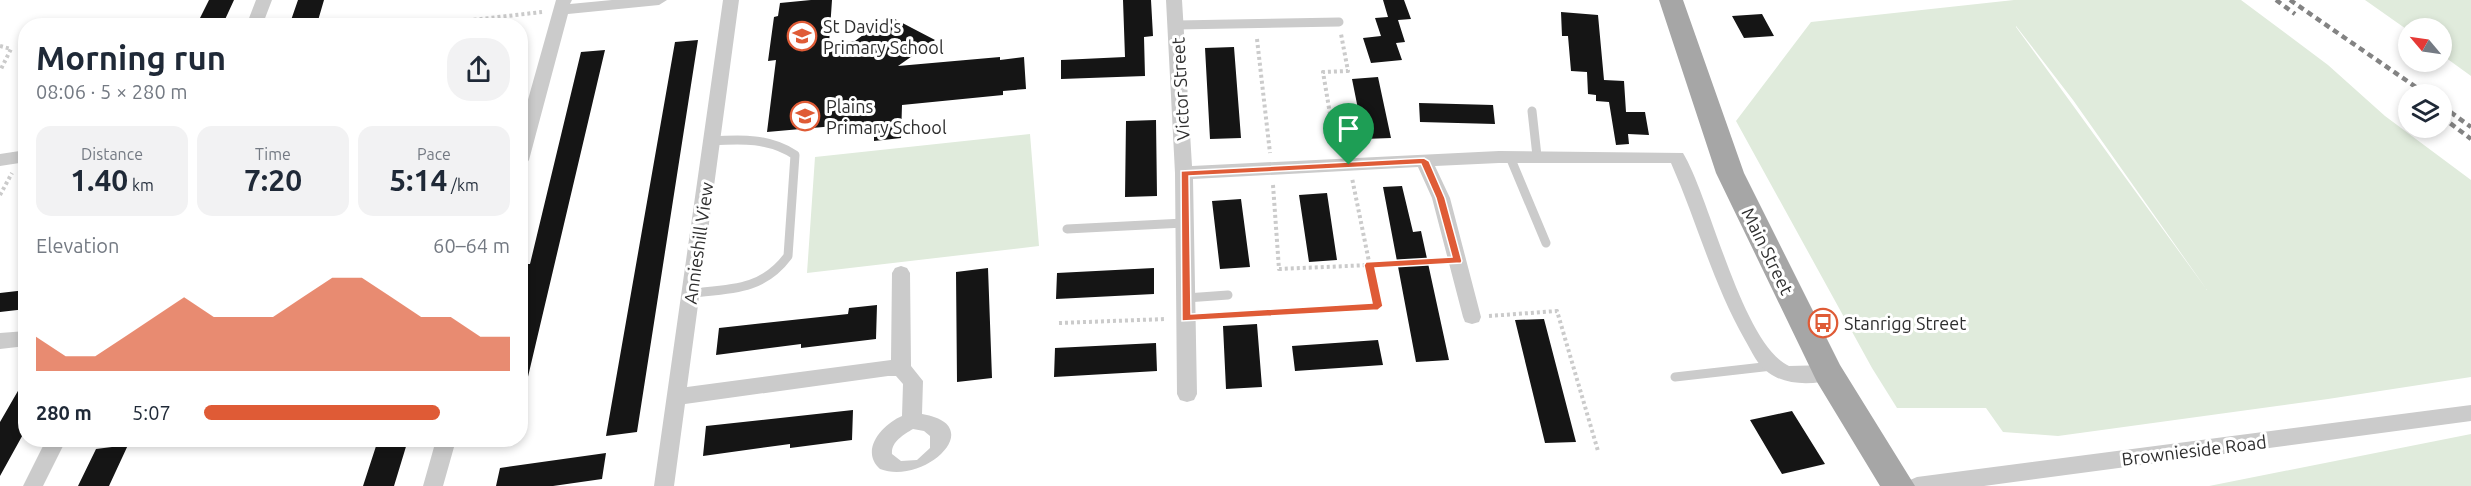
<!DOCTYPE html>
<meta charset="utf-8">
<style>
:root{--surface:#fff;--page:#f2f2f3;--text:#1f2937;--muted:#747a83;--accent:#df5b36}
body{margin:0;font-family:Ubuntu,sans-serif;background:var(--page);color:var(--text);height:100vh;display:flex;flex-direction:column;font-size:22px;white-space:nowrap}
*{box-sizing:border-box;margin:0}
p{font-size:20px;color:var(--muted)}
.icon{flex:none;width:33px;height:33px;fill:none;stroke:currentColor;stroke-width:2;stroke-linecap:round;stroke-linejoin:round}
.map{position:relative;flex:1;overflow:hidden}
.side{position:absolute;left:18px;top:18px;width:510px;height:429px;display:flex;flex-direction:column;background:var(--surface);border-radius:24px;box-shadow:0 3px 9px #0003}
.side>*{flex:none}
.needle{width:39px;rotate:299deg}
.controls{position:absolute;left:2398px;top:18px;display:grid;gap:12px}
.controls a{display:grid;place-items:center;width:54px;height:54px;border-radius:50%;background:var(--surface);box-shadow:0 3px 9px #0003;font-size:30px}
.pin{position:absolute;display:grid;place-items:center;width:51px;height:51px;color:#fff;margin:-62px -26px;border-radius:50% 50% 50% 0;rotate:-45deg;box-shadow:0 0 6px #0007}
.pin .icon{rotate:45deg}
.round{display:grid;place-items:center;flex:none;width:63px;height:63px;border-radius:24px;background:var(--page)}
.overview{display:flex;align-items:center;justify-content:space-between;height:102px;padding:0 18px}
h1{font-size:33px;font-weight:600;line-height:45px}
.figures{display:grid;grid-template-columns:repeat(3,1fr);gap:9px;height:102px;padding:6px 18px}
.figures div{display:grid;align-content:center;border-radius:15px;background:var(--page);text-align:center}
.figures b{font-size:30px;font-weight:600}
.figures small{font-size:16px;font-weight:400}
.figures p{font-size:16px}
.chart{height:168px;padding:12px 18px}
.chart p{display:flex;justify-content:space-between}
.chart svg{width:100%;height:108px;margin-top:6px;fill:var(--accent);opacity:.7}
ul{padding:0 18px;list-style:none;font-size:20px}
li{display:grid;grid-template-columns:96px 72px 1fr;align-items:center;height:45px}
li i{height:15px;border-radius:8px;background:var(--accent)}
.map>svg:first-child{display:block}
</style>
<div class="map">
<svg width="2471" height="486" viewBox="0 0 2471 486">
<rect width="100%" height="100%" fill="#fff"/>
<path fill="#e0ebdc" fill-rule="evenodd" d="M2014,0H2241L2328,65L2385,116L2471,180V377L2328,399L2058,436L2003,432L1986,408H1897L1872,368L1736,121L1811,22ZM2016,26L2073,100L2207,290L2016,27Z
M2365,0H2471V76L2442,55V28H2409V31Z
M1030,134L1039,246L807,273L815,157Z
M2471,434V486H2209Z"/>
<path fill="#151515" d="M209,0H234L222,26H196Z
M298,0H324L317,24L289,26Z
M811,0H832L829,44L855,41L889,16L935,40L898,66L1000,57V60L1024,57L1026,89L1003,91V95L902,105L901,138L874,141V133L856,135L857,124L767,132L776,60L768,61L774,17L778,16L780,3Z
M1123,0H1151L1153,36L1144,37L1145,76L1061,79V60L1125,57Z
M1383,0H1404L1411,19L1398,20L1405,42L1396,43L1402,60L1371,63L1363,38L1381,36L1375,18L1388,17Z
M1561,12L1598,15L1604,80L1624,81L1626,112H1645L1649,135L1628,134L1629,144L1616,145L1609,102L1596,101V95L1588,94L1587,72L1571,71L1568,36H1562Z
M1762,14L1774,36L1744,38L1732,16Z
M698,40L637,432L606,436L675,42Z
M1234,47L1241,138L1210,139L1205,48Z
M605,50L527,381L520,380V292L527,264H530L581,52Z
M1378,77L1391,138L1364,139L1352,79Z
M1419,103L1493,105L1495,124L1420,122Z
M1156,120L1157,196L1125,197L1126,121Z
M1402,186L1413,232L1421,231L1449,360L1416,362L1383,187Z
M1327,193L1337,260L1309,262L1299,195Z
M1241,199L1250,267L1220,269L1212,201Z
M988,268L992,378L957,382L956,272Z
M1154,268V294L1056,299L1057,273Z
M26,290V309L0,312V293Z
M877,305L876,339L801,348V344L716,355L719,328L848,314L849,308Z
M1544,319L1576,442L1545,443L1515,320Z
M1257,324L1262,387L1226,389L1223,326Z
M1378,340L1383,365L1295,371L1292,346Z
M1156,343L1157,371L1054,377L1055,348Z
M26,377V429L0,476V422Z
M853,410L852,440L790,448V444L703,456L706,426Z
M1792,411L1825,464L1782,474L1750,420Z
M378,440H408L394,486H363Z
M128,445L109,486H78L96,449Z
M606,453L602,479L553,486H496L500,468Z"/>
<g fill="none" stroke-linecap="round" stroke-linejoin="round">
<path stroke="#cbcbcb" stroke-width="4" stroke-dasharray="3 3" stroke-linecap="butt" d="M420,26L542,12
M1257,39L1270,153
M0,46L11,49L0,71
M1336,150L1323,72L1348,71L1341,34
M1273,185L1279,269L1439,262
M0,195L12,173
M1489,316L1557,311L1598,451
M1204,317L1378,306L1352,178
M1059,323L1166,319"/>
<path stroke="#cbcbcb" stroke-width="9" d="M1177,25L1339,22
M1532,111L1537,156
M1510,157L1546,243
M1067,229L1184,223
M691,293C730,289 762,291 788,256L795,155C770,138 741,139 712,141
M1186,298L1228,295
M1675,377L1772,366"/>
<path fill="#cbcbcb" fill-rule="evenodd" d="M256,0H272L262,26H246Z
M556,0H572L570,4L612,0H667L659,5L568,14L529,160L526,164L520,166V128Z
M723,0H739L687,387L891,360L892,273L895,268L901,266L907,268L910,273L911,366L923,381L922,414C990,425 924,486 880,469C859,450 883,424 902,416L903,384L896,376H888L685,404L674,486H654ZM913,429L924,431L930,436V448L917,460L901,461L892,454C891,442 903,435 913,429Z
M1166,0H1182L1192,166L1499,151L1683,153C1711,200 1742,344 1789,366L1828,365L1835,367L1838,373L1835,379C1814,385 1787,386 1769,373C1757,365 1752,352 1745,340C1713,284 1697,222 1671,163H1499L1435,166L1450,198L1481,317L1479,322L1472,324L1465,322L1463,317L1432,198L1418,167L1193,179L1197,394L1194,400L1187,402L1180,400L1177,394L1175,173Z
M26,150V162L0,166V154Z
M26,331V346L0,349V333Z
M2471,405V421L1984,486H1907L1910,480L1917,477Z
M46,440H66L43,486H23Z
M436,440H456L443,486H423Z"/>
<path fill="#a6a6a6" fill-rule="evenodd" d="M1659,0H1683L1744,173L1840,365L1915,486H1880L1817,382L1716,173Z"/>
<path stroke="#838383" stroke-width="4.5" stroke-dasharray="6 4.5" stroke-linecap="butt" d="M2276,0L2295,14
M2290,0L2426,94
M2442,106L2471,127
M2442,117L2471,139"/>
</g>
<path fill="#df5b36" stroke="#fff" stroke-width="1.5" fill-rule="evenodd" d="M1424,158L1429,161L1445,198L1462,261L1461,263L1375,268L1383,306L1378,310L1182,321L1181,171ZM1421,164L1436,198L1452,257L1366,262L1364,265L1372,303L1191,314L1189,176Z"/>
<defs>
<g id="school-ring" transform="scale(1.5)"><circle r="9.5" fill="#fff" stroke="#df5b36" stroke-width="1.5"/><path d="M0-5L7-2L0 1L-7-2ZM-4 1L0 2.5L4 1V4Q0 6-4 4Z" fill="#df5b36"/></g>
<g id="bus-ring" transform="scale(1.5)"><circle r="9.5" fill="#fff" stroke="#df5b36" stroke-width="1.5"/><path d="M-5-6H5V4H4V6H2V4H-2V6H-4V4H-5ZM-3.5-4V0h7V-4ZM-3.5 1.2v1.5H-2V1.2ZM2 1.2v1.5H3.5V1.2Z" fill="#df5b36"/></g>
</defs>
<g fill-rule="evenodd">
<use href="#school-ring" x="802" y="36"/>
<use href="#school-ring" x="805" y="116"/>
<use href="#bus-ring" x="1823" y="323"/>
</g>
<g text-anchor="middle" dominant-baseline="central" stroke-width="6" stroke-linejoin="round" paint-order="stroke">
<g font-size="18" fill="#2e2e2e" stroke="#fff" text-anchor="start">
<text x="823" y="26">St David's<tspan x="823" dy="21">Primary School</tspan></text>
<text x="826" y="106">Plains<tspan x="826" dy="21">Primary School</tspan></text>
<text x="1844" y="323">Stanrigg Street</text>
</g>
<g font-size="18" fill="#2e2e2e" stroke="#fff">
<text transform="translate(1180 89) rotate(-93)">Victor Street</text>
<text transform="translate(698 243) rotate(-82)">Annieshill View</text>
<text transform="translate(1768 251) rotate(64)">Main Street</text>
<text transform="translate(2194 450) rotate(-7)">Brownieside Road</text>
</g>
</g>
</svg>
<div class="controls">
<a><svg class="needle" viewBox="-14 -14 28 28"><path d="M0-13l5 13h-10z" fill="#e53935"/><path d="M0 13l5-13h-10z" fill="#747a83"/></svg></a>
<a><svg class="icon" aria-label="layers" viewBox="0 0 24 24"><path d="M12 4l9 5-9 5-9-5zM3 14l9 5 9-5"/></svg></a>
</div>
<div class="pin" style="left:1349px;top:165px;background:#1e9e55"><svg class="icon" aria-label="arrive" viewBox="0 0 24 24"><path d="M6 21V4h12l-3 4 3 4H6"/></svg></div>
<section class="side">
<div class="overview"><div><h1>Morning run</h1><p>08:06 · 5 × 280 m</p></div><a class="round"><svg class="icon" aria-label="share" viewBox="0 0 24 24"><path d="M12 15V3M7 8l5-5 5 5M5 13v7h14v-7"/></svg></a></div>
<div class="figures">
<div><p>Distance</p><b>1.40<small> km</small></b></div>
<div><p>Time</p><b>7:20</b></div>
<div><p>Pace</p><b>5:14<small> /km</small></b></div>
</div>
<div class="chart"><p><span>Elevation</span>60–64 m</p>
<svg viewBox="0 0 160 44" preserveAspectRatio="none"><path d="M0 44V30L10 38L20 38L30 30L40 22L50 14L60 22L70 22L80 22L90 14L100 6L110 6L120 14L130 22L140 22L150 30L160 30V44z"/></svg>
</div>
<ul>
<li><b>280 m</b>5:07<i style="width:77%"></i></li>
</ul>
</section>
</div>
